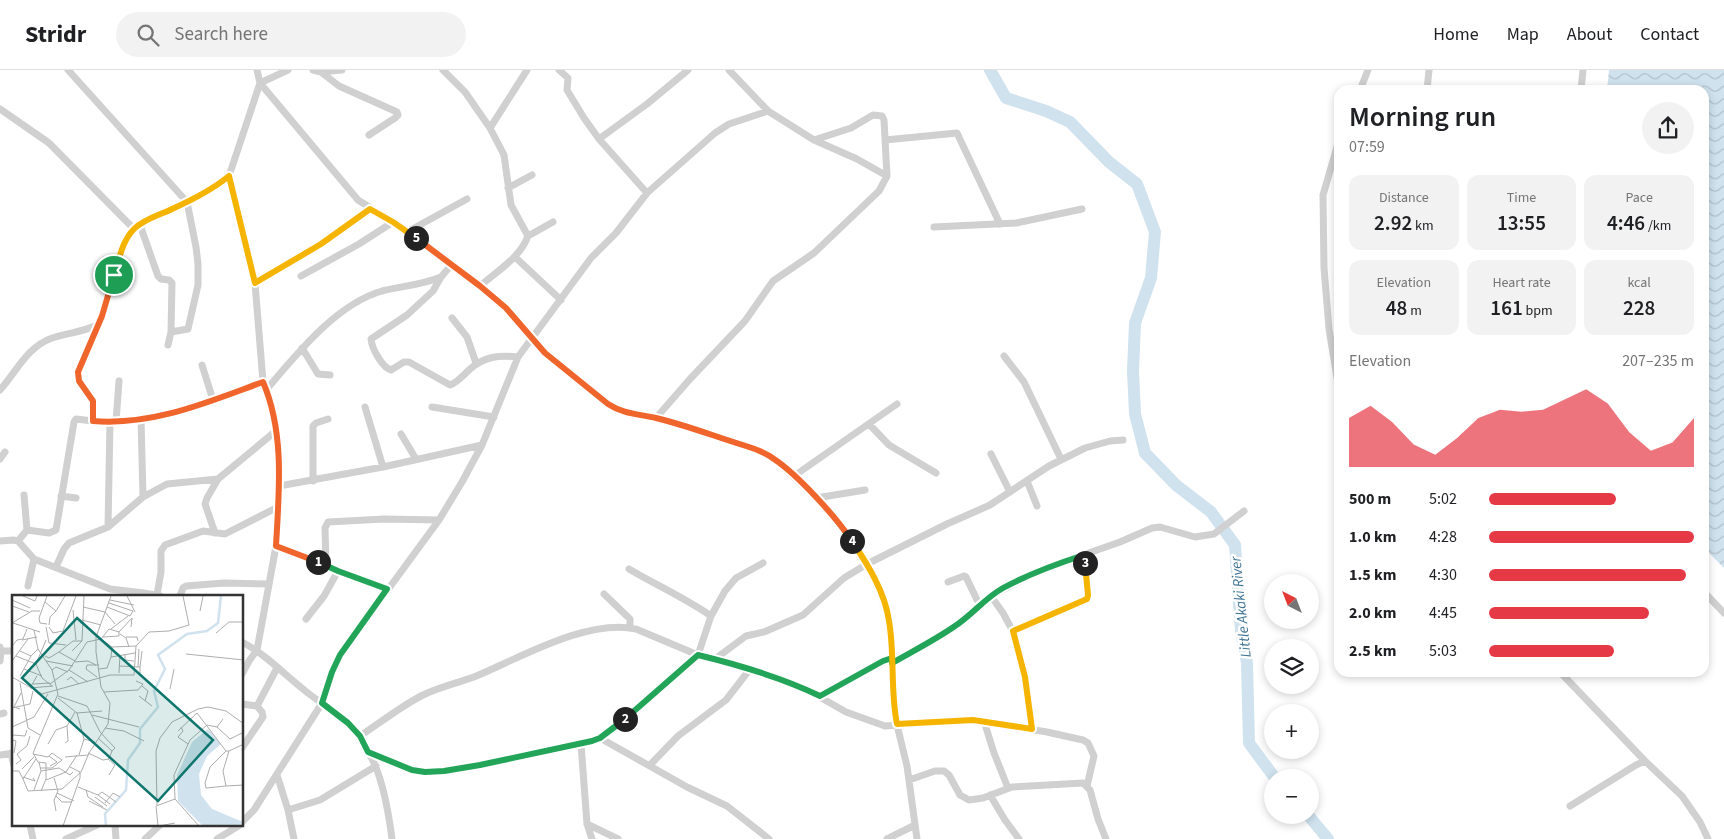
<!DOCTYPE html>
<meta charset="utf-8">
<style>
:root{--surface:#fff;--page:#f2f2f2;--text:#202124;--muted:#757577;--line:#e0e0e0;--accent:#e63946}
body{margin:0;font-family:"Source Sans 3",sans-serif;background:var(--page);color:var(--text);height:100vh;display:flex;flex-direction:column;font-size:19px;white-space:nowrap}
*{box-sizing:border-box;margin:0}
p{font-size:16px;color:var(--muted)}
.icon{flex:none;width:28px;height:28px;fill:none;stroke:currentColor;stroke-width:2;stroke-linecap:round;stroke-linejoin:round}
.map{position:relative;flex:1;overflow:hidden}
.sheet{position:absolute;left:1334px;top:15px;width:375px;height:592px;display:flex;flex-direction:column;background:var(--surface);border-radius:15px;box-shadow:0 2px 8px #0003}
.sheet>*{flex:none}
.needle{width:32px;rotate:318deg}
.fabs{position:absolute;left:1264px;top:504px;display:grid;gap:10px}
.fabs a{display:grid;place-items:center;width:55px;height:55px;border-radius:50%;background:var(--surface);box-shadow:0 2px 8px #0003;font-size:25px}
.pin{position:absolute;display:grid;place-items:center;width:42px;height:42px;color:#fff;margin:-21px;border:2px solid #fff;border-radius:50%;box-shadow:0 1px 5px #0007}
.km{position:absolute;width:25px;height:25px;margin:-12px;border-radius:50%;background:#222;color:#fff;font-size:14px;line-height:25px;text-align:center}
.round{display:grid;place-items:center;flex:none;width:52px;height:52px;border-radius:26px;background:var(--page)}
.headline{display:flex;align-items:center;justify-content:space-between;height:85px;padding:0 15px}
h1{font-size:28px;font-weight:600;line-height:38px}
.metrics{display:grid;grid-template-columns:repeat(3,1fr);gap:8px;height:85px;padding:5px 15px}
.metrics div{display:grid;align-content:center;border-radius:12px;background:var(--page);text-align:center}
.metrics b{font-size:21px;font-weight:600}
.metrics small{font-size:14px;font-weight:400}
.metrics p{font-size:14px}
.chart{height:140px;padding:10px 15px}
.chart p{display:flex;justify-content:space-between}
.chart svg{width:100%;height:90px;margin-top:5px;fill:var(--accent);opacity:.7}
ul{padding:0 15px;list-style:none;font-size:16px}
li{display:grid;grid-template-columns:80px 60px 1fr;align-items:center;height:38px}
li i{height:12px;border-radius:6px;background:var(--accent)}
header{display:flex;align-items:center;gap:30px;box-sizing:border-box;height:70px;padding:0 25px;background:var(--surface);border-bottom:1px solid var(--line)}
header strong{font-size:24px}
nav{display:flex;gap:28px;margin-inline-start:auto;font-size:18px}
.search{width:350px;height:45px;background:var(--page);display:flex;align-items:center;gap:12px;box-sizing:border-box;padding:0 18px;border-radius:28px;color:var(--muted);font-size:19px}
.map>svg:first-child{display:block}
</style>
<header>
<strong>Stridr</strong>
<div class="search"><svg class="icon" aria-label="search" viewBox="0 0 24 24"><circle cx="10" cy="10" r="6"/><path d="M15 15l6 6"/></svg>Search here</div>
<nav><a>Home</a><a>Map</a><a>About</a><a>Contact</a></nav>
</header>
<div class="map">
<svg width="1724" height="769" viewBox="0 0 1724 769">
<defs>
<pattern id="water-waves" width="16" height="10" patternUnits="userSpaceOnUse" patternTransform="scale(1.25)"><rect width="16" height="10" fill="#cfe2ee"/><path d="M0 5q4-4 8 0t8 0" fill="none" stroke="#b2c2cd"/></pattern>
</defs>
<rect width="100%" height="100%" fill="#fff"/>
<path fill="url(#water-waves)" d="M1609,0H1724V498L1704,478V20H1607Z"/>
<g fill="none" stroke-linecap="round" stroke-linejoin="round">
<path stroke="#cfe2ee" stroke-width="12" d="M990,0L1006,28L1046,41L1070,52L1109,92L1137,114L1155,162L1151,208L1135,253L1133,301L1135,344L1145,383L1176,415L1211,442L1235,475L1241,561L1247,593L1249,673L1275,708
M1308,745L1328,769"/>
<path stroke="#d0d0d0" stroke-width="7" d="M68,0L187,132L196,177L198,194V215L188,259L171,262
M257,0L260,13L358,130L393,152L434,180L480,216L520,252L545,283L608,334L617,340L629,344L656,348L746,376L760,381L774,389L816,428L848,466L867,494L878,516L889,551L895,647L907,696L917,769
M313,0L321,2L342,0
M443,0L465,22L490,58L527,0
M559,0L568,8L567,20L584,48L599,69L647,123
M321,2L339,16L397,42L398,45L395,48L369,65
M1360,20L1368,0
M1427,20L1429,0
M1581,20L1583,0
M0,39L49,73L134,159
M768,41L814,70L857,89L887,106
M599,69L647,34L688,0
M885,70L957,63L1000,154
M1339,70L1323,125L1324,198L1329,259L1339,320
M229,106L255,213L263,312L277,360L279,416L276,476L257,580L249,591L242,604
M508,118L532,105
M140,155L158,206L161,209L169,210L172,213L171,262L168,275
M934,157L1016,153L1082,139
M407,162L467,129
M528,166L553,152
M515,187L561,230
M452,194L441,207L433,221L407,245L371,269C372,279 382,297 391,300L404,292H409L450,315C458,312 463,305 469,300C484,286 499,285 518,287
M301,206L359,174L393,152
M255,213L321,174L370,139
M480,216C497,201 520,188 528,166L511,135L504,85L490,58
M452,248L467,267L476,293
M302,278L318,304L330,305
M1004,286L1024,312L1061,389
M202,295L213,330
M263,312C208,332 153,356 93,351V331L79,311L78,302L102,246L121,184L127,170L134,159L147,150L187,132L216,116L229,106L260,13L288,0
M0,320C17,301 27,277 52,268C67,263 83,262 97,255
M266,320C296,285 336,234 382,221C402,216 422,215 441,207
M365,337L383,397
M432,337L494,347
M656,348L690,309L745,251L773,211L814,183L879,121L887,106L884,50L882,46L873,45L851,58L814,70
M141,349L143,427
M116,352L119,311
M869,354L889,375L936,403
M401,364L416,389
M991,384L1010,422
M0,389L5,382
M794,406L897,334
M313,411V356L316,353L328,349
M1027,411L1037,436
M279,416L383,397L482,375
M61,426L76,428
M816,428L865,420
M108,457L110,352
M27,460L49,463L56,460L74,352L76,349L93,351
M215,463L205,434L207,428L218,409
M0,471L13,470L18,471L34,489L110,519L144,523L160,526
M18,471L27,460L24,425
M276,476L387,519
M326,495L325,458L328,452L384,449L439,450
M56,497L64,479L69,473L108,457L143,427L167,414L218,409L277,360
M629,499C656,515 685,528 711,546
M948,512L964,506L966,507L980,536
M28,516L34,489
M1704,522L1724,543
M604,524L630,549V558
M157,525L161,502V481L165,475L203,461L225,464L278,437
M180,526L183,518L186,516L224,513L269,514
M991,526L1003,543L1015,565L1025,607L1032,659
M306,549L324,526L338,501
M1013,561L1087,529L1089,525L1084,485
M242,572C265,584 283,603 303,619C314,629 328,636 340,646C377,678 386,722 392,769
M0,577L1,581H14
M715,589L746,566L764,562L803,545L844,508L867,494L947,454L990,435L1049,396L1085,378L1110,371L1123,370
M0,591L1,581
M893,593L955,556L991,526L1046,498L1120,472L1152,458L1160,457L1195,467L1214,464L1244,441
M1560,602L1645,691L1682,726L1700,752L1708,769
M820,626L883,591L892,588
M242,634L257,636
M0,644L4,643
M984,651L994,683L1008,718
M360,666C380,653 401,636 423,625C439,617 457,613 474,607C518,589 587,548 636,559L698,585L738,595L804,618L846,642L885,656L973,650L1047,662L1083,670L1088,673L1094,686L1087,716
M600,668L687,717L727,736L769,769
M581,674L587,754L592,769
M242,678L263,647L262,642L257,636L277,598
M368,682L412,700L425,702L444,701L581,674L600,668L618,656L698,585L711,546L725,521L736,508L763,493
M11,683L14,696
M0,685L14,683
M650,695L678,666L726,630L750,599
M277,705L288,740L294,769
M909,710L935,701H944L949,705L960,725L969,730L983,728L1012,717L1083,713L1090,720L1098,749L1106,769
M990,725L1005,750L1019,769
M1570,736L1636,695L1645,691
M288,740L320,730L376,696
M242,752L254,740L322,633L332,602L340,585L439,450L462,412L482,375L518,287L591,188L616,163L647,123L715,63L729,54L768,41L729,0
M587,754L618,769
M30,755L33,769
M115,755L116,769
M66,769L97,755
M145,769L160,755
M217,769L240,755
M887,769L915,755"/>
</g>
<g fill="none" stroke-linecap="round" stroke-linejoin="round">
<g stroke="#fff" stroke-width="10">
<path id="split-1" d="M114,205L102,246L78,302L79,311L93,331V351C153,356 208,332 263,312C285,363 279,422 276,476L318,492"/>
</g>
<g stroke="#fff" stroke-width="10">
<path id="split-2" d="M318,492L338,501L387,519L340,585L332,602L322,633L348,653L360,666L368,682L412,700L425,702L444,701L480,695L592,671L600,668L625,649"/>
</g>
<g stroke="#fff" stroke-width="10">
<path id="split-3" d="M625,649L698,585C739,595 781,607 820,626L883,591L892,588V593C913,581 935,570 955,556C972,545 985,528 1003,518C1029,504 1056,494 1084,485L1085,493"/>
</g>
<g stroke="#fff" stroke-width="10">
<path id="split-4" d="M852,471C868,495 885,522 889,551C895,585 890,620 897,654L973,650L1032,659L1025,607L1013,561L1087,529L1088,525L1085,493"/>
</g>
<g stroke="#fff" stroke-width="10">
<path id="split-5" d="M416,168L480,216L506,238L545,283L608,334C623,344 639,344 656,348C686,355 716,367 746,376C756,379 766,383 774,389C798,405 836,447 852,471"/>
</g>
<g stroke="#fff" stroke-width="10">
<path id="split-6" d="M114,205C119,190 122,171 134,159C144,149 160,145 172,139C192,130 212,120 229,106L255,213L321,174L370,139L393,152L416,168"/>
</g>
<use href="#split-1" stroke="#f0652b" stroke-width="6"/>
<use href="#split-2" stroke="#22a559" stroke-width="6"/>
<use href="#split-3" stroke="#22a559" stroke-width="6"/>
<use href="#split-4" stroke="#f5b400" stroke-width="6"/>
<use href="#split-5" stroke="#f0652b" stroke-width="6"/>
<use href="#split-6" stroke="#f5b400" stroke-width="6"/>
</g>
<g text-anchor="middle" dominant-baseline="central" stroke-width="5" stroke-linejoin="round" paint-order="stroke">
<g font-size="15" font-style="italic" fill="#3f7597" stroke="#fff">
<text transform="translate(1241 537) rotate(-96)">Little Akaki River</text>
</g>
</g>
<g transform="translate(12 525)">
<rect width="231" height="231" fill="#fff"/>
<path d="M196,134L209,149L195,161L187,179L189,200L200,214L231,227V231H191L166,206L165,180L180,147Z" fill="#cfe2ee"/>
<path fill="none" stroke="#cfe2ee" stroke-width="2.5" d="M94,231L93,219L114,195L116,165L128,148V134L146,112L142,96L153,74L146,60L175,39L195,36L206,28L209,1"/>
<path fill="none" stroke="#adadad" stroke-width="1" d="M11,1L23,6L25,1M35,1L27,23L28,28L35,29M115,1L123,17M0,5L18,13M98,5L122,10M33,7L44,16L53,1M97,8L121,16L118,21M0,11L17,17M71,12L93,17L103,29M95,12L118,21M61,15L64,45M188,16L191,1M70,25L89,30M0,28L20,16H28M1,28L28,37M37,30L38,22L44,16M34,32L37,48L54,50M37,32L41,38L51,36L64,1M99,34L116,21M22,35L26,54L40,75L46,99L21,158L26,167L34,168V184L29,196M204,38L217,27H232M108,39L114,43L117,52M91,42L107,41V37M114,42H125L126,46M10,45L25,42M34,45L24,69L30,83L40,91M0,51L5,45L11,44L15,34M124,51L137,37L157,36L177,30L171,1M100,52L99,62L123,58M8,56L19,61L26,54M60,56L70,46L72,1M113,59V65L122,66M174,59L232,65M4,61L24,69M33,61L37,63L47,57M0,66L16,44M34,66L61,71M63,66L47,57L61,46H70M63,67L76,66L84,70M107,71L128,72V79M126,72L127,54M128,72L130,56M12,74L30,81M87,74L95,73L99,62M40,75L44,72L56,77M57,75L76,87M107,78L108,60M8,81L19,61M25,81L18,93L41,91M0,82L30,99L98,80H122L124,51L100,52L89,44M85,82L74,74L75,70H87M55,85L59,82L67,89M8,88L16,133L28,140M21,89L38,88M38,89L57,75L75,47L89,44L97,34L107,37L120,23L119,32M130,91L136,96L133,106M158,94L162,74M92,97L126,95L131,89L124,86M46,101L75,111L88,137L103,153L100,156M127,101L140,111M46,103L65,118L90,116M0,113L18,109L21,96M8,114L2,112L9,98M65,118L72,144L83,147M80,120L127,132M211,124L205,132L218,144L232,137M0,132L22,122L36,99M169,132L171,136L166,142L176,149M93,133L112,136L132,146M166,136L185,118L214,156M1,140L13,141L15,135M0,145L4,146L2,158M53,148L56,146L55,131L63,117M36,149L44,135L55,131M217,156L232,149M76,158L91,165L97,164L100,156L86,143M21,159L36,162L40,158L50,165L40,173H28M67,160L72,144M37,161L45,167L38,171M53,162L76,160M24,164L11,184L16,196L50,194L69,177L77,158L96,129L98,108L89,92L84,57V42L99,1M96,164L103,170L97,180M4,169L9,165L5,159L15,151L18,141M10,174L22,162M0,176H7L11,184M29,176L47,173L58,180L61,177M11,182L23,186L21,183M42,183L46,196L42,205L44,216M34,185L54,177L65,160M214,191L194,193L193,188L198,172L214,156H217L211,176L214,191L232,190M66,192L86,200L98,209M22,195L29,176L27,167M74,195L76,202L91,212M45,198L62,206M86,200L90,197L104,207M44,201L50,207H60M83,202L95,211M77,206L95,215M93,208L101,198L108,202M145,210L144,156L148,143L160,127L186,114L196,112L214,116L232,129M51,231L68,183V177L58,172M146,231L144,211L163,204M147,231L163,228M187,231L163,204L162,180L178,145L195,130L205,132"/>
<path fill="#0f766e" fill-opacity="0.15" stroke="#0f766e" stroke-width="2.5" d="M65,23L201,145L146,206L10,83Z"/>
<rect width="231" height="231" fill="none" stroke="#333" stroke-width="2.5"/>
</g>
</svg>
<div class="fabs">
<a><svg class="needle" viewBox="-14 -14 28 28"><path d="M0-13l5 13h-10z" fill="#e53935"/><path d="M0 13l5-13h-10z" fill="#757577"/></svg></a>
<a><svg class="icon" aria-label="layers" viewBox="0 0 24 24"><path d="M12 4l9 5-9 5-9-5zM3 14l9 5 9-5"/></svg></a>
<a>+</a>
<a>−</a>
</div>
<div class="pin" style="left:114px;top:205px;background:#1e9e55"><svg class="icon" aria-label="arrive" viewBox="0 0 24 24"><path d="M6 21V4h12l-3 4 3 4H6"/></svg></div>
<b class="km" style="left:318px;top:492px">1</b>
<b class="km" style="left:625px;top:649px">2</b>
<b class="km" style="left:1085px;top:493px">3</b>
<b class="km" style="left:852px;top:471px">4</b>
<b class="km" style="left:416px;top:168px">5</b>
<section class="sheet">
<div class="headline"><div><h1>Morning run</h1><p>07:59</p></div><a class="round"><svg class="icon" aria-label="share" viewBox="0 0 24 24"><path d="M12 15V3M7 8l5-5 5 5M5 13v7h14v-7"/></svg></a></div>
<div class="metrics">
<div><p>Distance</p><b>2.92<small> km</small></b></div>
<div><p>Time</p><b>13:55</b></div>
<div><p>Pace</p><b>4:46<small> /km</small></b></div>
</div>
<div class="metrics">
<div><p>Elevation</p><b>48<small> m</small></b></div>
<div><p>Heart rate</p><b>161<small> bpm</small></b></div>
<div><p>kcal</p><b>228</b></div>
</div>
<div class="chart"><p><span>Elevation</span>207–235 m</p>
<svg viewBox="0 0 160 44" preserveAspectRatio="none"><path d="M0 44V20L10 14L20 22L30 33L40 38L50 30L60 20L70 16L80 17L90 16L100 11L110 6L120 13L130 27L140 36L150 32L160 20V44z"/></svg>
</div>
<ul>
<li><b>500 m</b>5:02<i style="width:62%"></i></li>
<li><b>1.0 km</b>4:28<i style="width:100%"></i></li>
<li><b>1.5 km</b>4:30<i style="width:96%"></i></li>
<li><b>2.0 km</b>4:45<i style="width:78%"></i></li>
<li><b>2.5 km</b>5:03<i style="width:61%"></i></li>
</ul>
</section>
</div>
